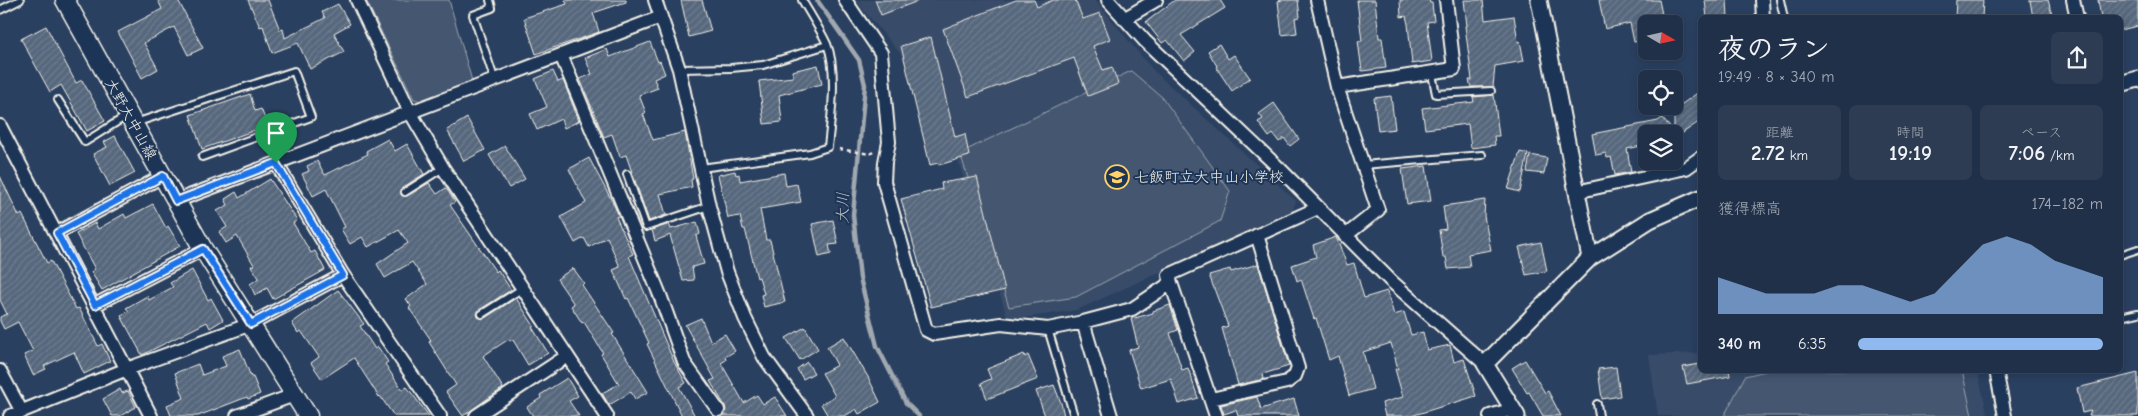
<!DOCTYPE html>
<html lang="ja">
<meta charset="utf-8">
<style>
:root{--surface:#203048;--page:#2d3c52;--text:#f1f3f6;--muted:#a2a9b4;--line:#3d4b60;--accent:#90b9f0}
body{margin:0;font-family:"Comic Neue","Klee One",sans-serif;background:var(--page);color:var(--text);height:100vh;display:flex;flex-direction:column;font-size:19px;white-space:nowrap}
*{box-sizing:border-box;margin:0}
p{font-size:16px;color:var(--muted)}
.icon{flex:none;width:28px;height:28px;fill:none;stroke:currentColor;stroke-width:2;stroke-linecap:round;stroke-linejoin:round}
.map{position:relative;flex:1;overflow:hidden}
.panel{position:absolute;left:1698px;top:15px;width:425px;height:358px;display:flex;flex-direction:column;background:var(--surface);border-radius:8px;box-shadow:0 2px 8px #0003,0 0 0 1px var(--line)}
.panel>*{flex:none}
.needle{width:32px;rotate:99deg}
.controls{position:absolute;left:1638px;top:15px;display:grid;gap:10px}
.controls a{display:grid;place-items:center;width:45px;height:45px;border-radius:8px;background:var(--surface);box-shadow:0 2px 8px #0003,0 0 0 1px var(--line);font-size:25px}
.pin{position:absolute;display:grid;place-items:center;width:42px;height:42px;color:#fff;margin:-51px -21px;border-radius:50% 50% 50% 0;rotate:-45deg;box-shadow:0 0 5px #0007}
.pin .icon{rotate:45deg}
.round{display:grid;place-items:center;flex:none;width:52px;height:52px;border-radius:8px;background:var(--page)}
.summary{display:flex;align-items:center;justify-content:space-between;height:85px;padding:0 20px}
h1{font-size:28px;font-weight:700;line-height:38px}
.figures{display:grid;grid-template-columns:repeat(3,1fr);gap:8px;height:85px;padding:5px 20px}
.figures div{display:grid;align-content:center;border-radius:8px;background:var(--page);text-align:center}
.figures b{font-size:21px;font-weight:700}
.figures small{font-size:14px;font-weight:400}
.figures p{font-size:14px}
.chart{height:140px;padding:10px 20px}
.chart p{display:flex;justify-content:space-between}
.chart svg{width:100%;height:90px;margin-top:5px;fill:var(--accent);opacity:.7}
ul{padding:0 20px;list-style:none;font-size:16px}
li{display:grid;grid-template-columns:80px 60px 1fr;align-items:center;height:38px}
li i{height:12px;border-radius:6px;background:var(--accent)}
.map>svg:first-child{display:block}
</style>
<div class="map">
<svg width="2138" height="416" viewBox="0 0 2138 416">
<defs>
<pattern id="building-hatch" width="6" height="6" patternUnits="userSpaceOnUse" patternTransform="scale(1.25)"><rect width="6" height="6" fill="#56677d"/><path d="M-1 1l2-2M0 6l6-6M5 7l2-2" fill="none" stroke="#6f7d8f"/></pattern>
</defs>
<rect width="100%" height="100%" fill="#2a4060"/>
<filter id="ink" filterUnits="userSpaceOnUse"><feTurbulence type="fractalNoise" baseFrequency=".02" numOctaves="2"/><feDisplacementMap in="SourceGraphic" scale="10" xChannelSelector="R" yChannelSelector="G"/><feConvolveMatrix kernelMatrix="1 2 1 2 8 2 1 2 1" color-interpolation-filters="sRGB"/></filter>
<g filter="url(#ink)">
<path fill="#374c69" d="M856,0H1095L1153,70L1296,201L1292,212L1077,310L1008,320L956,154L905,59L860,6Z
M1700,353V370H1977L1988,416H1658L1649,355Z"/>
<path fill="#445771" stroke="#9ca4ac" d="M366,0H449L472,81L421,101L414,99Z
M1131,71L1162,97L1230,191L1220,221L1076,297L1009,307L960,153Z
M1770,370H1962L1972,416H1724L1745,376Z"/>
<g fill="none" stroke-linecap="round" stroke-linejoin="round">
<path stroke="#a1a8b0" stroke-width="4.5" d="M817,0L859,60L865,85L853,215L860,278L877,346L906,403L919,416"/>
</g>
<path fill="url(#building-hatch)" stroke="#f4f1e8" d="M158,0H178L203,48L188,55L174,27L144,43L158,69L142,78L118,32L162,9Z
M248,0H268L280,30L283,29L285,38L325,18L322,12L338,4L350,24L334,33L344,52L310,69L298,43L272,53L263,26L260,27Z
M565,0H626V2L593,13L599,32L536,54L524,18L567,4Z
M681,0H702L711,31L689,37Z
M875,0H917L918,1L881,15Z
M1016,0H1034L1037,7L1053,0H1075L1083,19L1100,13L1110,39L1093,46L1103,70L1112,67L1118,84L1088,96L1074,58L968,97L943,29Z
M1175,0H1220L1225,8L1181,35L1195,52L1184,61L1167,40L1162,43L1146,22Z
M1282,0H1298L1300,17L1295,18L1297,33L1282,35L1278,1Z
M1357,0H1375L1379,38H1382L1386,68L1362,71L1358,41H1362Z
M1400,0H1429L1430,3H1432L1434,21L1427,22L1432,61L1412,64L1408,24L1406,16L1401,17Z
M1464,0H1483L1485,20L1514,16L1518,42L1520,41L1524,61L1495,66L1493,87H1471L1469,80H1472L1465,26H1467Z
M1599,0H1659L1664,24H1646V40L1634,42L1630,23L1605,29Z
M1705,0H1727L1728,18H1707Z
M1956,0H1983L1982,18H1955Z
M2030,0H2048L2053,18H2033Z
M2098,0H2138V26L2120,30V18H2101Z
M46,26L76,83L82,80L105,121L87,131L61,85L50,92L21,39Z
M931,37L955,137L965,134L969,156L939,165L938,163L930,165L901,46Z
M650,42L658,62L660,61L665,74L654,79L658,88L639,95L646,113L643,114L653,140L685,132L693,179L691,180L692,187L660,194L666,215L649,221L626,155L620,157L612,134L604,137L580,79L592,74L585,58L607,49L610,57Z
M1219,44L1228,59L1234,55L1250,78L1232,91L1216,67L1217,66L1208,51Z
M818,65L822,84L779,95L782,122L764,124L759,81L793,77L792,71Z
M553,71L558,82L563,80L579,121L564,128L561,119L537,130L530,114L547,107L535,79Z
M1700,91V121L1674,139V134H1646V145L1627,149L1631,172L1615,175L1611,157L1607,158L1606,153L1596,155L1592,134L1658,121L1662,118L1674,132V110Z
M250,94L255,111L261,109L266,121L260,123L261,128L202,149L190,115Z
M1494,95L1499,136H1494L1495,145L1471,148L1468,124L1425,129L1422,108L1474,102L1473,97Z
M1391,96L1395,129L1378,131L1374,98Z
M1274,103L1299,139L1290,146L1284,138L1279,142L1273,134L1269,137L1258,122L1263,119L1259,114Z
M467,118L485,150L464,161L447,130Z
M115,136L135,173L110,186L93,154L107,147L104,142Z
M388,139L395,151L407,144L424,174L402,188L401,195L407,196L429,183L437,194L446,188L455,202L450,205L496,272L498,270L511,290L479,310L477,314L478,317L485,318L516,298L534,326L532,327L548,353L528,365L513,340L510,341L509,339L483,356L503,388L463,416L446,392L456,385L429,342L431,340L409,308L411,306L406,299L427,284L412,262L385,278L377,264L408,243L399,230L368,247L362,237L350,244L341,229L345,227L326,189L313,196L302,174L309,171L307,166L317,161L325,175L368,154L366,151Z
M505,146L525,179L509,188L489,155Z
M1520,152L1528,154L1520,192L1508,189Z
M1530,155L1547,158L1544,174L1527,172Z
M589,158L612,201L619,216L616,217L633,254L629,256L674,362L686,383L679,387L695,416H682L647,344L649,343L628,298L626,299L613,270L620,267L607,237L589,247L584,238L575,243L561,217L586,203L569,169Z
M1426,166L1431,201L1407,204L1402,169Z
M735,171L736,175L739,174L740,181L784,173L786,186L797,184L801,202L760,209L766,240H770L785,302L764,307L761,295L764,294L759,277L757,278L745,229H743L740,216L728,218L718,175Z
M0,176L19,216L22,214L47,263L51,261L76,309L79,308L98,346L102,344L110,361L84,374L74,352L44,366L46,369L33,375L24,355L33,351L18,322L4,329L0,321V317L7,314L0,300Z
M977,177L1005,290L931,307L901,199L942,189L941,183Z
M270,179L297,220L293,223L311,253L315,251L325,270L273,299L267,288L255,295L250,284L259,278L251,266L254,265L237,236L226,243L219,232L227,227L217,211L228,205L225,199L236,192L239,198Z
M1485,200L1484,216L1491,250L1468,254L1470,267L1448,269L1446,257H1443L1439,230L1446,229L1443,206Z
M153,204L166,228L168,226L180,246L102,290L91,272L95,269L76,234L95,223L98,229L124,214L126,218Z
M833,220L838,244L829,245L831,254L819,257L812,224Z
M697,222L700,234L696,236L704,264L692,267L694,280L683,281L670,235L655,241L652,230L669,224L671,229Z
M1336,237L1347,265L1354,263L1364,298L1387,291L1394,315L1404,312L1411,335L1423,332L1427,350L1450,345L1454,362L1464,359L1476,396L1411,416H1385L1382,403L1403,397L1395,369H1398L1391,343L1363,352L1373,389L1349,396L1338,356L1329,360L1316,318L1314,319L1301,279L1297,281L1292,265L1316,257L1313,245Z
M1541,242L1547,271L1526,275L1519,247Z
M1258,264L1289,366L1263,374L1264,379L1238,385L1222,328L1228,326L1209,275L1230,269L1231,272Z
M573,268L584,283L582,285L614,333L612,334L648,392L635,399L631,392L609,405L602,393L619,384L601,354L603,353L584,322L582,323L571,306L574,304L557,279Z
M192,270L208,300L211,298L223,320L210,328L207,322L142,355L121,316L129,311L126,308L147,296L149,300L173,287L170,283Z
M338,290L364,324L360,326L375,349L378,347L388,362L385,364L402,390L407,387L429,416H394L380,396L379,397L354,358L322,379L311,363L319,357L301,331L298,333L292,323Z
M1170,305L1178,330L1170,333L1182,370L1188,368L1198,398L1179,404L1171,379L1141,388L1129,350L1138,347L1131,319L1153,313V311Z
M701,318L711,342L725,334L735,351L725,357L726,360L721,363L744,403L757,395L763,404L775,397L787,416H723L726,410L725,406L710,381L715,379L685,325Z
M805,327L818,349L800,360L786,338Z
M844,337L868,377L880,402L859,414L856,409L845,416H828L821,404L835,396L822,373L837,365L827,347Z
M240,349L251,377H253L260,394L248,399L247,397L198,416H171L167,405L184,398L175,373L198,364L202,375L226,366L222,356Z
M1024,354L1025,357L1028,355L1038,379L987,399L981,383L991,379L987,369Z
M1525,360L1545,393L1548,391L1561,416H1543L1529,392L1527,393L1512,368Z
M807,362L814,373L803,379L797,369Z
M1700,364V370H1729L1730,376L1687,384L1683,367Z
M1616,367L1620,396L1602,399L1598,369Z
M2138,373V416H2089L2091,411L2082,413L2077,388Z
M567,378L578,396L569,401L579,416H533L527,407L541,398L540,395Z
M1054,385L1061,403L1064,416H1045L1036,391Z
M120,389L122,393L128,391L136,407L120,416H112L103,399Z
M1257,397L1261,409L1294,399L1299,416H1238L1236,410L1224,414L1221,405Z"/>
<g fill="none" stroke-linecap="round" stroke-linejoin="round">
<g stroke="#f4f1e8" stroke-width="10">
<path id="service" d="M490,0L492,8L473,15L495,81
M1780,0L1784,18
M0,10L20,0
M679,69L731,68L763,65L827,45
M1432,74L1436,94L1491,91
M58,100L85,142L128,115
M135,123L294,71L311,117L202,157
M1363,165L1482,155
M701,168L810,153L828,147C831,119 838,71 827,44C820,29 810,14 802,0
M627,174L646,227L709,206
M405,192L443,168
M2120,255L2138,249
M482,314L523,288
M2120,317L2138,313
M1048,329L1074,416
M1597,404L1599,416"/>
</g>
<g stroke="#f4f1e8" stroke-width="16">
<path id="minor" d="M357,0L410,112L443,168L607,416
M655,0L679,69L709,206L727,272L745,318L764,357L807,416
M845,0L881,53L889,142L885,162L884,182L926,330L934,334L1001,324L1048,329L1083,322
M1108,0L1145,41L1280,169L1391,281L1485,364
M1317,0L1337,87L1378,210L1345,236
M1762,0L1763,18
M2073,0L2077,18
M1124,19L1156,0
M561,55L660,295L684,362L718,410
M1337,87L1454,69L1446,0
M0,126L151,416
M276,163L343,275L440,416
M1576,192L1686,168L1700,158
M176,201L661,17
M57,233L163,176
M1171,283L1216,416
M95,305L203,249
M1996,370L2005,416
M0,371L22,412
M1211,399L1287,382L1295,376L1298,368L1257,235
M10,416L127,369L251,324L343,275
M237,416L294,395
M476,416L567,356
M1111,416L1083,322L1132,309L1171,283L1169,275L1318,208
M1490,416L1513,409"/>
</g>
<g stroke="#f4f1e8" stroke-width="19">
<path id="tertiary" d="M1539,0L1590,258
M2120,84L2138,79
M1517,416L1485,364L1590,258L1650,220L1700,198"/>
</g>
<g stroke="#f4f1e8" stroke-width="21">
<path id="secondary" d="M65,0L203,249L308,416"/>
</g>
<path stroke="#f4f1e8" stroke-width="2.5" stroke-dasharray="4 4" stroke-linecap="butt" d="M839,149L870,154L873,152"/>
<use href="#service" stroke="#1d3557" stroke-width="6"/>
<use href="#minor" stroke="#1d3557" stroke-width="12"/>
<use href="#tertiary" stroke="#1d3557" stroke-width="15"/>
<use href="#secondary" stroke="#1d3557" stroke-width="18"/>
</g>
</g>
<g fill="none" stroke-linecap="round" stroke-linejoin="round" filter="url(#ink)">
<g stroke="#fff" stroke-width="10">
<path id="route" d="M276,163L343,275L251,324L203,249L95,305L57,233L163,176L176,201Z"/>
</g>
<use href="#route" stroke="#1a73e8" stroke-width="6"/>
</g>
<defs>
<g id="school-ring" transform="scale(1.25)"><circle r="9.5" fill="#1d3557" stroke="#ffd166" stroke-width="1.5"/><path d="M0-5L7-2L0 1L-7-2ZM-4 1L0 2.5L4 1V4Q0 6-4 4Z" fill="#ffd166"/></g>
</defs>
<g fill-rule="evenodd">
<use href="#school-ring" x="1117" y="177"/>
</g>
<g text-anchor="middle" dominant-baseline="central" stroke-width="4" stroke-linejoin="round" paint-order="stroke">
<g font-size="15" fill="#f4f1e8" stroke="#1d3557">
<text transform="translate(131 119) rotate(61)">大野大中山線</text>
</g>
<g font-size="15" fill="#f4f1e8" stroke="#1d3557" text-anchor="start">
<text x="1134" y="177">七飯町立大中山小学校</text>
</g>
<g font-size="16" font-style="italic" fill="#bdc1c2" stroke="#1d3557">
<text transform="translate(843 208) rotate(-89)">大川</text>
</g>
</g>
</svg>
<div class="controls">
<a><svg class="needle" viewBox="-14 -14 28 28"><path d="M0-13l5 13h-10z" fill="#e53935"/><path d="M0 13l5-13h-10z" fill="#a2a9b4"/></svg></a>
<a><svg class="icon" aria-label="locate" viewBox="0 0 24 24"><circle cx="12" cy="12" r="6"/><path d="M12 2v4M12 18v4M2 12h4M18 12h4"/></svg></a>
<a><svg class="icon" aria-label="layers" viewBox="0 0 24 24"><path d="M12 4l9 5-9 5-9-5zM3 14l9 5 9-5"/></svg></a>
</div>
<div class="pin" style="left:276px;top:163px;background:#1e9e55"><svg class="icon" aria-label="arrive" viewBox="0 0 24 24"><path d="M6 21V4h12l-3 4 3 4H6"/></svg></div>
<section class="panel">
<div class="summary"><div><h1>夜のラン</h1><p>19:49 · 8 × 340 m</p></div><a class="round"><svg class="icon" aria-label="share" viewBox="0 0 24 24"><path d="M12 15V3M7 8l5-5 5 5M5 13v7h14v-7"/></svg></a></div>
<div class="figures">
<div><p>距離</p><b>2.72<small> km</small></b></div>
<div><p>時間</p><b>19:19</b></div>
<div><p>ペース</p><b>7:06<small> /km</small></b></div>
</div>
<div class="chart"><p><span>獲得標高</span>174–182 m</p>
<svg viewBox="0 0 160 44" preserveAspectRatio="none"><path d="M0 44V26L10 30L20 34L30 34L40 34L50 30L60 30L70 34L80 38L90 34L100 22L110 10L120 6L130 10L140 18L150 22L160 26V44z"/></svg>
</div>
<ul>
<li><b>340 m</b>6:35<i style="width:100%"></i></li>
</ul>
</section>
</div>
